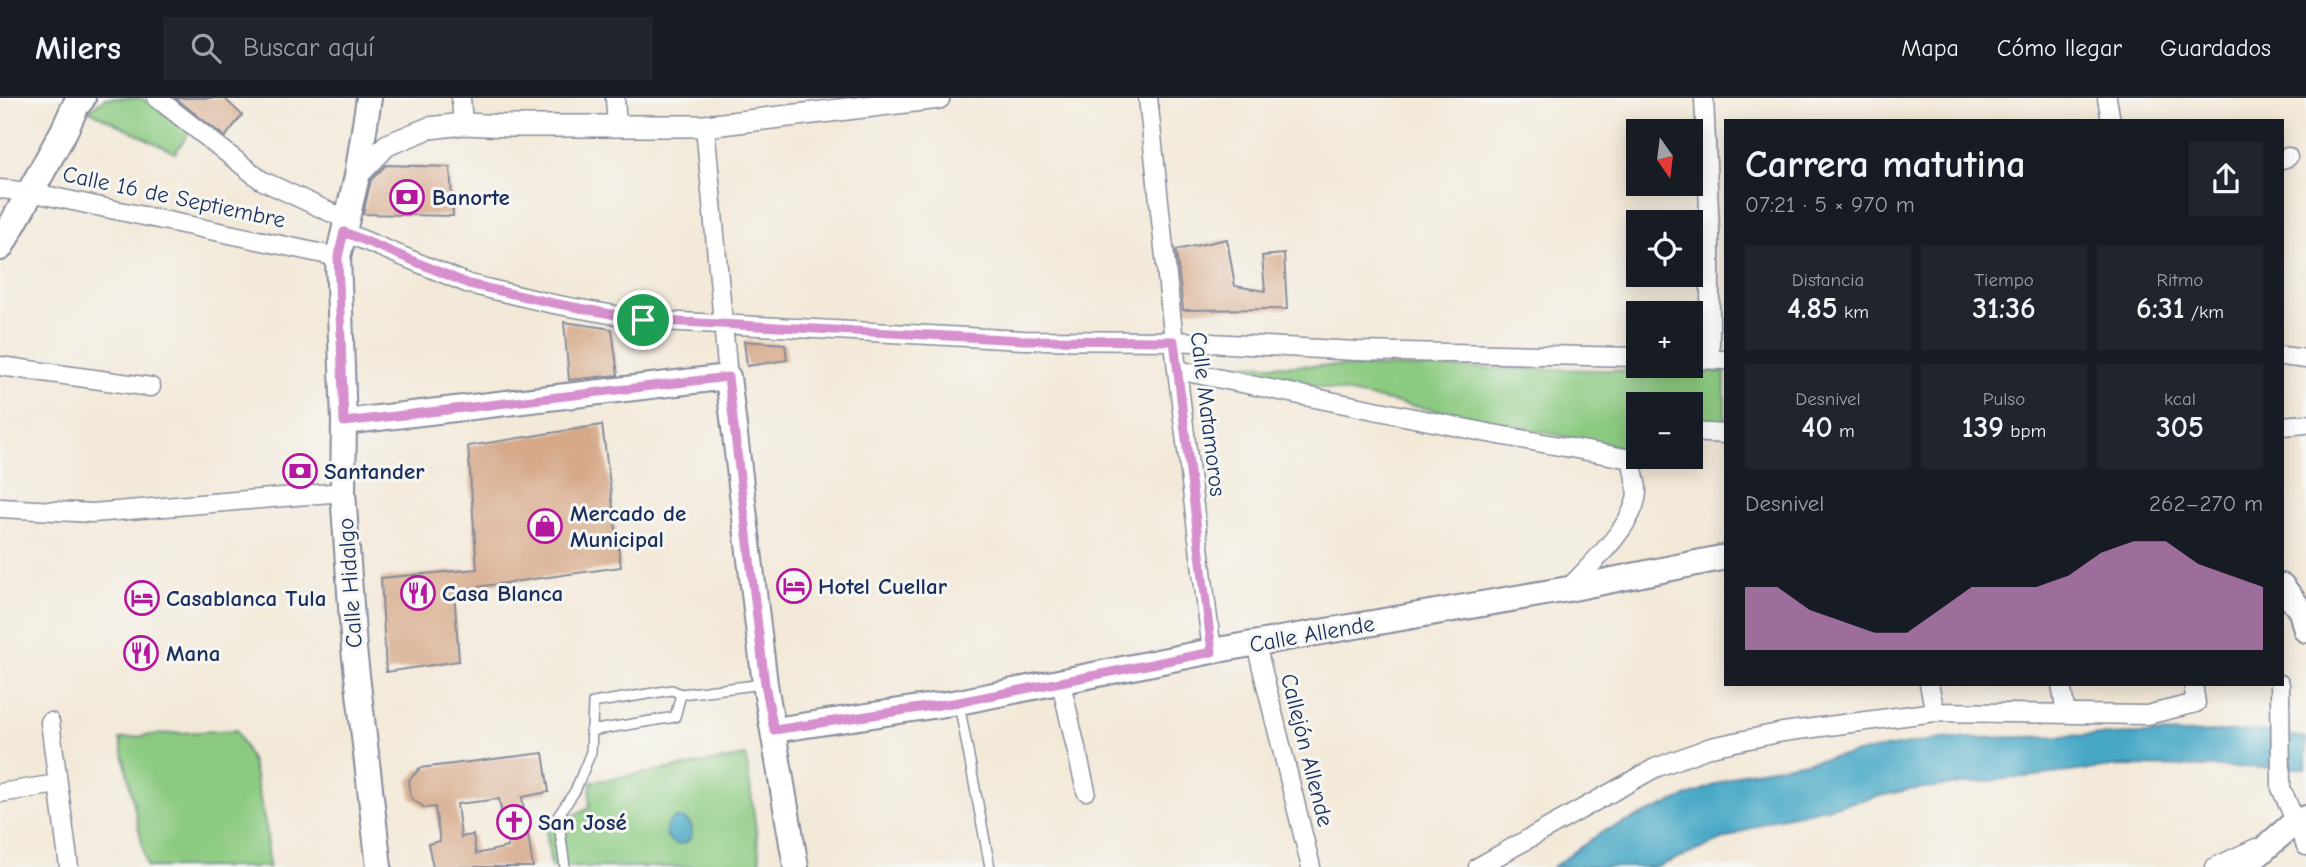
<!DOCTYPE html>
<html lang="es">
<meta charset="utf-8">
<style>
:root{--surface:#171b24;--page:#20242c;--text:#f1f3f6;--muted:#9ea1a6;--line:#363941;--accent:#d690ce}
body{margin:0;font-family:"Comic Neue",sans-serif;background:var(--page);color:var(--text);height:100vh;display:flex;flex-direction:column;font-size:26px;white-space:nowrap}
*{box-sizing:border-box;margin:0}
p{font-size:23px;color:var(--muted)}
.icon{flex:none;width:38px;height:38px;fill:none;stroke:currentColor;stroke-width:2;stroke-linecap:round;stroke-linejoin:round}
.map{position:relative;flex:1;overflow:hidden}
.drawer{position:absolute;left:1724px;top:21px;width:560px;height:567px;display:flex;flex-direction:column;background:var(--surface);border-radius:0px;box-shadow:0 4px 18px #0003}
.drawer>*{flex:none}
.needle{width:46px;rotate:166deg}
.fabs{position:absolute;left:1626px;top:21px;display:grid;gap:14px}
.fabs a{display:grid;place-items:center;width:77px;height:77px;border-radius:0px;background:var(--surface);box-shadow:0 4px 18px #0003;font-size:35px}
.pin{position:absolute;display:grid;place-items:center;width:60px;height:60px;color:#fff;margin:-30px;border:4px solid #fff;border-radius:50%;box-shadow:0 2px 7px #0007}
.round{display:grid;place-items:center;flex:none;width:74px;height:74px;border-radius:0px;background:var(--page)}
.overview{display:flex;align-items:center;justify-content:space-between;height:119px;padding:0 21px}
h1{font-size:38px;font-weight:600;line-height:52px}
.stats{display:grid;grid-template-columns:repeat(3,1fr);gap:10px;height:119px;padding:7px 21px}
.stats div{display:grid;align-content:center;border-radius:0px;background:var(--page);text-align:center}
.stats b{font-size:30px;font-weight:600}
.stats small{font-size:19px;font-weight:400}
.stats p{font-size:19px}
.chart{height:196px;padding:14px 21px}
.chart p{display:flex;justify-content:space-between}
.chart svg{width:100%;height:126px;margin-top:7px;fill:var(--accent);opacity:.7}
header{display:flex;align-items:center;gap:42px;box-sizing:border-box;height:98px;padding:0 35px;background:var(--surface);border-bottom:2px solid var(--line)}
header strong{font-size:33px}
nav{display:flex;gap:38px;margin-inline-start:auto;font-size:24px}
.search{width:490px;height:63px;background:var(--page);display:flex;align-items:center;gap:18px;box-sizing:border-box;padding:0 24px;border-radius:0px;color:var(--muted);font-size:26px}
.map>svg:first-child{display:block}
</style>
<header>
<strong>Milers</strong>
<div class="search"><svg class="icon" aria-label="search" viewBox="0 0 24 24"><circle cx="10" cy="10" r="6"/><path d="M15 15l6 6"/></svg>Buscar aquí</div>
<nav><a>Mapa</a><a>Cómo llegar</a><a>Guardados</a></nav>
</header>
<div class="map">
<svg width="2306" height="769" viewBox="0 0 2306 769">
<rect width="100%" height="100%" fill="#f6f6f2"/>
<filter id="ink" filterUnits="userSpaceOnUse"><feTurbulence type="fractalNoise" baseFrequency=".0143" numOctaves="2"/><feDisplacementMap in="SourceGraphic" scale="14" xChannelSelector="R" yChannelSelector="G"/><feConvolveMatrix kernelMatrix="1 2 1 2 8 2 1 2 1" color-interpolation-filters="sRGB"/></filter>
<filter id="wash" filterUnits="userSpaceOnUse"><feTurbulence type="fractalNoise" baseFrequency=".00686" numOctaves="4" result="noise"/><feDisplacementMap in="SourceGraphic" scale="28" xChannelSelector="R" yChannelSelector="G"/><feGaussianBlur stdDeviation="1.57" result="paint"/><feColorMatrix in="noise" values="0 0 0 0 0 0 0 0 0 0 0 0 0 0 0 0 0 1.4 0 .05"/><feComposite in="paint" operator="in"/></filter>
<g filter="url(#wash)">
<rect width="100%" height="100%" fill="#f3e9d8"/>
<path fill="#8cca81" stroke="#547c70" stroke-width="2" d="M106,0H141L191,32L175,55L88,12Z
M1207,266L1725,274V331L1691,330L1690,306H1638V338L1630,352Z
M236,632L252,664L267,734L269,769H147L120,641L158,636Z
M746,658L761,769H551L546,730L589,710L591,684Z"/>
<path fill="#47a8c6" stroke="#316c92" stroke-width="2" d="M2262,633L2306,640V670L2122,668L1908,692L1771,722L1657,769H1553L1602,734L1743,675L1937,641Z
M666 733a13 13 0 1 1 26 0a13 13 0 1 1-26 0Z"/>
<g id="blocks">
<path fill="#d6a888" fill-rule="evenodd" d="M175,0H224L242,17L225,39Z
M386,67L450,69L453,118L363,116L371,82Z
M1227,141L1235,188L1265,193L1262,158L1284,156L1287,211L1183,212L1176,152Z
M564,224L612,231L618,277L569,282Z
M744,243L785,246L787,262L747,268Z
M602,327L621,469L454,492L459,563L386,574L381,480L477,471L468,348Z
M543,655L549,694L522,699L533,769H433L428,746L440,743L435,709L425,710L411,700L409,682L420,670ZM499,701L508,749L476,756L473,737L461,739L457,706Z"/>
</g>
</g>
<g filter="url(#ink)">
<use href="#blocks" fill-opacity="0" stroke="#878c9b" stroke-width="2"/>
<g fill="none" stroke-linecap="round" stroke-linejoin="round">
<g stroke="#878c9b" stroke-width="12">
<path id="service" d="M959,606L990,769
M590,633L675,619L681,596
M565,769L558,718L575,693L591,654L593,605L672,592L681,596L764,586"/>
</g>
<g stroke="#878c9b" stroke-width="21">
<path id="minor" d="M157,0L261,82L347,122
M461,0L463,26
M615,0L617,29
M1148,0L1177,272L1212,553
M1704,0L1710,134V261
M2107,0L2111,23
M705,28L728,279
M2282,61L2288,59
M0,91L30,94L338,159
M344,134L469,186L553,206L643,222L1023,242L1174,243L1356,253L1638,259
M2282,258L2306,261
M1690,261L1726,262
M0,268L151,289
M1177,272L1488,335L1631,361
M2282,328L2306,326
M1690,334L1726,336
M0,410L93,415L343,394
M1568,491C1589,468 1630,431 1636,401C1641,380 1625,372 1638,349
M1256,546L1311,769
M1061,585L1086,693
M1929,586L1935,614
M2061,586L2066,616
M2280,586L2281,690L2306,748
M50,624L69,769
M0,695L57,686
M1478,769L1655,670L1711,649L1783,634L1935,614L2147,617L2196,605L2193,586
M2215,769L2256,750"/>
</g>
<g stroke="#878c9b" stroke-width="24">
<path id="tertiary" d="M357,78L387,47L429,30L463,26L510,28H705L939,0"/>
</g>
<g stroke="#878c9b" stroke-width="28">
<path id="secondary" d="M369,0L357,78L338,159L344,324L343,394L354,551L379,769
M344,324L728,279L765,586L796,769
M2282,488L2301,513L2306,532
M774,632L959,604L1212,553L1568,491L1726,459
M2244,769L2295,724L2306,720"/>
</g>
<g stroke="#878c9b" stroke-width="30">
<path id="primary" d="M0,149L64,33L76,7L82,0"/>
</g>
<use href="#service" stroke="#fff" stroke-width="9"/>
<use href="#minor" stroke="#fff" stroke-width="18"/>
<use href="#tertiary" stroke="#fff" stroke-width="21"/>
<use href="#secondary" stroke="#fff" stroke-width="24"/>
<use href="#primary" stroke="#fff" stroke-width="26"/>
</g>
</g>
<g fill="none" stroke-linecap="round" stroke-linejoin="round" filter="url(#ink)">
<g stroke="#fff" stroke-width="14">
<path id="route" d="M344,134L469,186L553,205L643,222L1023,242L1174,243L1212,554L959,604L774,632L765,586L728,279L344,324L338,159Z"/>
</g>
<use href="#route" stroke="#d690ce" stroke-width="9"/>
</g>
<defs>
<g id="bank-ring" transform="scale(1.75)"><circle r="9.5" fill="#f6f6f2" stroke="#b5179e" stroke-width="1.5"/><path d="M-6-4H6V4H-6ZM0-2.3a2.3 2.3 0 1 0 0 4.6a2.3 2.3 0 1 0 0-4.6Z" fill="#b5179e"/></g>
<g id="shop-ring" transform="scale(1.75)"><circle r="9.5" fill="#f6f6f2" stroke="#b5179e" stroke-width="1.5"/><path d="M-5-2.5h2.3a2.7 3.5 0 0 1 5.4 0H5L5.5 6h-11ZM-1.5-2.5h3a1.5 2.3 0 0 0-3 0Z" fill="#b5179e"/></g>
<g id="hotel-ring" transform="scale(1.75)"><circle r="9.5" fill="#f6f6f2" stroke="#b5179e" stroke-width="1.5"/><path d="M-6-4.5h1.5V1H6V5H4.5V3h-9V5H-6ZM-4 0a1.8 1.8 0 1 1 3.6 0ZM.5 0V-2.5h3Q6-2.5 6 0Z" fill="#b5179e"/></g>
<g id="restaurant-ring" transform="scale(1.75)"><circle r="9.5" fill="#f6f6f2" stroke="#b5179e" stroke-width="1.5"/><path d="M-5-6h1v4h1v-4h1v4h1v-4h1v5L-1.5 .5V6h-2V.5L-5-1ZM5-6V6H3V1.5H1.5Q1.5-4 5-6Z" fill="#b5179e"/></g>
<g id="church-ring" transform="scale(1.75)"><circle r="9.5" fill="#f6f6f2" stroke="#b5179e" stroke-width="1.5"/><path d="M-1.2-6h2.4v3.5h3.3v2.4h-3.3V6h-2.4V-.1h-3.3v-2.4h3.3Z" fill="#b5179e"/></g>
</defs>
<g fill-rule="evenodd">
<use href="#bank-ring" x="407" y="99"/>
<use href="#bank-ring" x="300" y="373"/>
<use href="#shop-ring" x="545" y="428"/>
<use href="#hotel-ring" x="794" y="488"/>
<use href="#restaurant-ring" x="418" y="495"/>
<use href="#hotel-ring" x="142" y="500"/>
<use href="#restaurant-ring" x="141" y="555"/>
<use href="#church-ring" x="514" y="724"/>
</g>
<g text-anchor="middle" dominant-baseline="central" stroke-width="6" stroke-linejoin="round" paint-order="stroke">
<g font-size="23" fill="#1b2f5e" stroke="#f6f6f2">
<text transform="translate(174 99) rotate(12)">Calle 16 de Septiembre</text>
<text transform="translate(1208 316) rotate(83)">Calle Matamoros</text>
<text transform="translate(350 485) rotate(-94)">Calle Hidalgo</text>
<text transform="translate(1312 536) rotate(-10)">Calle Allende</text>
<text transform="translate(1307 652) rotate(76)">Callejón Allende</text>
</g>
<g font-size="23" font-weight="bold" fill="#1b2f5e" stroke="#f6f6f2" text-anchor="start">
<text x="432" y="99">Banorte</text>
<text x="324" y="373">Santander</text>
<text x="570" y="415">Mercado de<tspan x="570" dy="26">Municipal</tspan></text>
<text x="818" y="488">Hotel Cuellar</text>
<text x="442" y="495">Casa Blanca</text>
<text x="166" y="500">Casablanca Tula</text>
<text x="166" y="555">Mana</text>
<text x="538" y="724">San José</text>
</g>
</g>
</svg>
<div class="fabs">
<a><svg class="needle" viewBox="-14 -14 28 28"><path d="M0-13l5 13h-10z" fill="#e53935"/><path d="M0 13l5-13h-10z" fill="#9ea1a6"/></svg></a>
<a><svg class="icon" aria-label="locate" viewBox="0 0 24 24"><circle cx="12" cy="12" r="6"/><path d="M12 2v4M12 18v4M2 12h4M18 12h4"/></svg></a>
<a>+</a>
<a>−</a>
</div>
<div class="pin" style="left:643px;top:222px;background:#1e9e55"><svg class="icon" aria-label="arrive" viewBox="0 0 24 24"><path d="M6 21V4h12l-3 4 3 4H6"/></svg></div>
<section class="drawer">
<div class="overview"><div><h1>Carrera matutina</h1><p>07:21 · 5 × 970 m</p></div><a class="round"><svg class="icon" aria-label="share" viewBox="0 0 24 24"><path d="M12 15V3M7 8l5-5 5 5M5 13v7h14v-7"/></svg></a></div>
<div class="stats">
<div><p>Distancia</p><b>4.85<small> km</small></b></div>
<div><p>Tiempo</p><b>31:36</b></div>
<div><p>Ritmo</p><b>6:31<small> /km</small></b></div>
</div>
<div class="stats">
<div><p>Desnivel</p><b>40<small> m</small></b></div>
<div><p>Pulso</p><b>139<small> bpm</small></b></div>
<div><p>kcal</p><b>305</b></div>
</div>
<div class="chart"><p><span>Desnivel</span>262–270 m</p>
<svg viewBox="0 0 160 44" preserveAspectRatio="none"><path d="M0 44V22L10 22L20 30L30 34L40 38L50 38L60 30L70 22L80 22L90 22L100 18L110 10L120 6L130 6L140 14L150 18L160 22V44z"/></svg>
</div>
</section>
</div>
